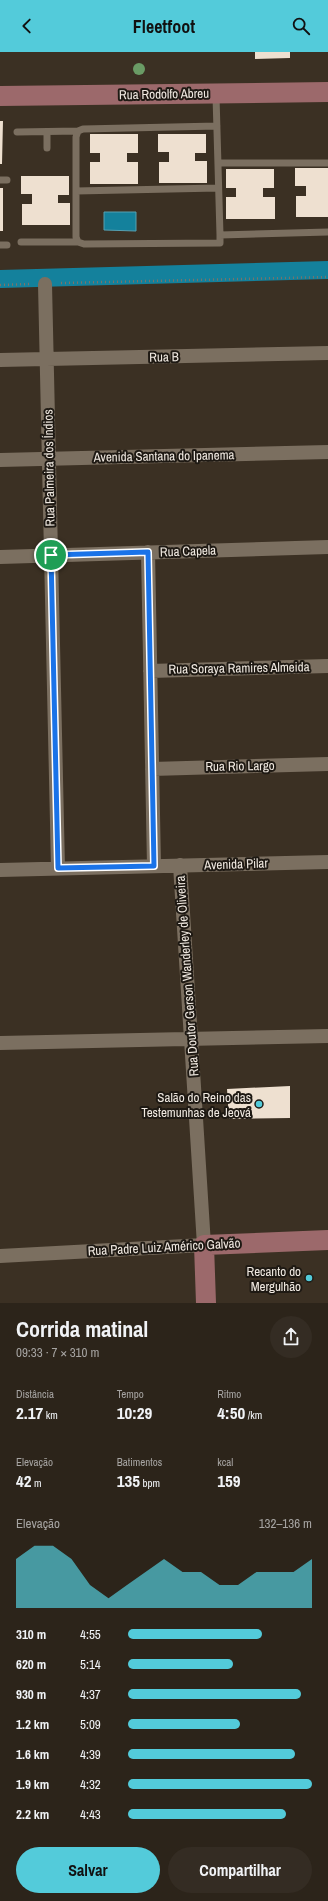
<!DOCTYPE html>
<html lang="pt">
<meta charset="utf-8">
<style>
:root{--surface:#2c241a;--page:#342c23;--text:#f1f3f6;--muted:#a6a4a2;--accent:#53cbda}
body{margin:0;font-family:"Archivo Narrow",sans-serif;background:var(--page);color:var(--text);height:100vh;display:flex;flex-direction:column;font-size:15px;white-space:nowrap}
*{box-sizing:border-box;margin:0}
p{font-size:13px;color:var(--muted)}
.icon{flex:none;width:22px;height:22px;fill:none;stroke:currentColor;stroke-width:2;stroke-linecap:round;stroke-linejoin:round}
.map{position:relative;height:1251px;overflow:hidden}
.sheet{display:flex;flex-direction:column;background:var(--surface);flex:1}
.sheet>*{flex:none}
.pin{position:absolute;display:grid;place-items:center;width:34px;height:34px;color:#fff;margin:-17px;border:2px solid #fff;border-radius:50%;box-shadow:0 1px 4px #0007}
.round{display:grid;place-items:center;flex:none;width:42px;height:42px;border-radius:21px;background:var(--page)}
.headline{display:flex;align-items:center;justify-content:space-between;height:68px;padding:0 16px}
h1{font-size:22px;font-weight:700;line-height:30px}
.stats{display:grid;grid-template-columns:repeat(3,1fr);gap:6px;height:68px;padding:4px 16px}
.stats div{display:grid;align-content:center}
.stats b{font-size:17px;font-weight:700}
.stats small{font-size:11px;font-weight:400}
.stats p{font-size:11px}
.chart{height:112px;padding:8px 16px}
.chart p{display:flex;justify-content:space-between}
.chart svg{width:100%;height:72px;margin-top:4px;fill:var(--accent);opacity:.7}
.cta{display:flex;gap:8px;margin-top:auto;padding:8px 16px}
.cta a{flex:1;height:46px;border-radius:24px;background:var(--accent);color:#111;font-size:16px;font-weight:700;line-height:46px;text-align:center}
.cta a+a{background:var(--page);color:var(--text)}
ul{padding:0 16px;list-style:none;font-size:13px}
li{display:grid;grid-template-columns:64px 48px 1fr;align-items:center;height:30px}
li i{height:10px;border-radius:5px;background:var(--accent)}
header{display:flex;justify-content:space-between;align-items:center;height:52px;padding:0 16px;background:var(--accent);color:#111;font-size:18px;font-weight:700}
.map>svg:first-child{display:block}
</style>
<header><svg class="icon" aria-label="back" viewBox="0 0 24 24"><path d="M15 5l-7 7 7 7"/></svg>Fleetfoot<svg class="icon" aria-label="search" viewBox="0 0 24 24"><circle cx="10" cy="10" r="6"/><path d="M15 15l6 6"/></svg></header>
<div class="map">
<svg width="328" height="1251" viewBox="0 0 328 1251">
<rect width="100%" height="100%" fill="#3b3023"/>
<path fill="#14819c" stroke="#56a0b1" d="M104,160H136V179L104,178Z"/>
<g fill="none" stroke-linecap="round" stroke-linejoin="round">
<path stroke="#14819c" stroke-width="18" d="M0,227L328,218"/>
</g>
<path fill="#eee0d0" d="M255,0H290V6L255,7Z
M0,69H3L2,112H0Z
M90,82H138V101H127V110H138V132H90V110H100V101H90Z
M158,82H206V101H195V109H207V131H159V110H169V100H158Z
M295,116H328V165H296V144H306V134H295Z
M226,117H274V136H263V145H275V167H226V145H236V136H226Z
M21,124H69V143H58V151H70V173H22V152H32V142H21Z
M0,136H3V179H0Z
M290,1034V1066L229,1067L227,1037Z"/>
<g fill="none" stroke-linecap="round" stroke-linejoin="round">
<path stroke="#7d7368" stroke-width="2.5" stroke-dasharray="1 3" stroke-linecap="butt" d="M61,231L328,225
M0,233L30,232"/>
<path stroke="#7b6f60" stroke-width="7" d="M216,44L220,183
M217,74L83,77L78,79L76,85V185L78,190L84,192L220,191V183L328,180
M17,80L78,79
M47,80V96
M218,111H328
M0,128H7
M76,139L218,136
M21,190H78
M0,193H7"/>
<path stroke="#7b6f60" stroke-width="14" d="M45,232L58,816
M0,308L328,301
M0,408L328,400
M148,500L154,814
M0,505L328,495
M150,619L328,614
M152,717L328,712
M0,818L328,810
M0,991L328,984
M0,1204L204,1193L180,813"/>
<path stroke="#9c696b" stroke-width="20" d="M0,44L328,40
M206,1251L204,1193L328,1188"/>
</g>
<circle fill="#6a9b65" cx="139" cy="17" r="6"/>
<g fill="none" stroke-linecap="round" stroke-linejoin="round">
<g stroke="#fff" stroke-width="8">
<path id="route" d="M148,500L154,814L58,816L51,503Z"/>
</g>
<use href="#route" stroke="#1a73e8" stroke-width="5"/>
</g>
<g fill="#53cbda" stroke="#1e1913" stroke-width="1.5">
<circle cx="259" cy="1052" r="4"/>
<circle cx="309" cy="1226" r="4"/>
</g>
<g text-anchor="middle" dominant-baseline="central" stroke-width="4" stroke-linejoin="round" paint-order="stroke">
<g font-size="13" fill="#f0e9e1" stroke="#1e1913">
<text transform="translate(164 42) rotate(-1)">Rua Rodolfo Abreu</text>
<text transform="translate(164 305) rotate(-1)">Rua B</text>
<text transform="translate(164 404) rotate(-1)">Avenida Santana do Ipanema</text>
<text transform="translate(49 416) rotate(-91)">Rua Palmeira dos Índios</text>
<text transform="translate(188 499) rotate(-2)">Rua Capela</text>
<text transform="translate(239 616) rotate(-1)">Rua Soraya Ramires Almeida</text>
<text transform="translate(240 714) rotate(-1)">Rua Rio Largo</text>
<text transform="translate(236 812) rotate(-2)">Avenida Pilar</text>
<text transform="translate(187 924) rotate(-94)">Rua Doutor Gerson Wanderley de Oliveira</text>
<text transform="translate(164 1195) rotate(-3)">Rua Padre Luiz Américo Galvão</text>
</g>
<g font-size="13" fill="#f0e9e1" stroke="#1e1913" text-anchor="end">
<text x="251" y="1045">Salão do Reino das<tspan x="251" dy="15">Testemunhas de Jeová</tspan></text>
<text x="301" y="1219">Recanto do<tspan x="301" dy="15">Mergulhão</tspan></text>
</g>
</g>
</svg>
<div class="pin" style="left:51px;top:503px;background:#1e9e55"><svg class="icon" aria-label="arrive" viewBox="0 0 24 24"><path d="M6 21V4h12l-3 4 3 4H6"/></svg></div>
</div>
<section class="sheet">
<div class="headline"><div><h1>Corrida matinal</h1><p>09:33 · 7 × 310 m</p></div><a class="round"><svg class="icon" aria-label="share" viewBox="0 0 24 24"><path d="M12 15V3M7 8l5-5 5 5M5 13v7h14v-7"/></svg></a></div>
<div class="stats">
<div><p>Distância</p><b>2.17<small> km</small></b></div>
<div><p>Tempo</p><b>10:29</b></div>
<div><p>Ritmo</p><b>4:50<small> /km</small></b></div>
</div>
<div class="stats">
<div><p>Elevação</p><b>42<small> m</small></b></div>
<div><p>Batimentos</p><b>135<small> bpm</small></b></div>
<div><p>kcal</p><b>159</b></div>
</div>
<div class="chart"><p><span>Elevação</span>132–136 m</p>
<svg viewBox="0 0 160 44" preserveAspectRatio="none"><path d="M0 44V14L10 6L20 6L30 14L40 30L50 38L60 30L70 22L80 14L90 22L100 22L110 30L120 30L130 22L140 22L150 22L160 14V44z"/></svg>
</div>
<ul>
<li><b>310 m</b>4:55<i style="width:73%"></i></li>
<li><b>620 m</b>5:14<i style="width:57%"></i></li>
<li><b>930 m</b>4:37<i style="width:94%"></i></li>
<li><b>1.2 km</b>5:09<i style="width:61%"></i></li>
<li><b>1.6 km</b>4:39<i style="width:91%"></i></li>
<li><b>1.9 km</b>4:32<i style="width:100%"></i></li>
<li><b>2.2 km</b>4:43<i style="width:86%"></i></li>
</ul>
<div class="cta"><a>Salvar</a><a>Compartilhar</a></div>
</section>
